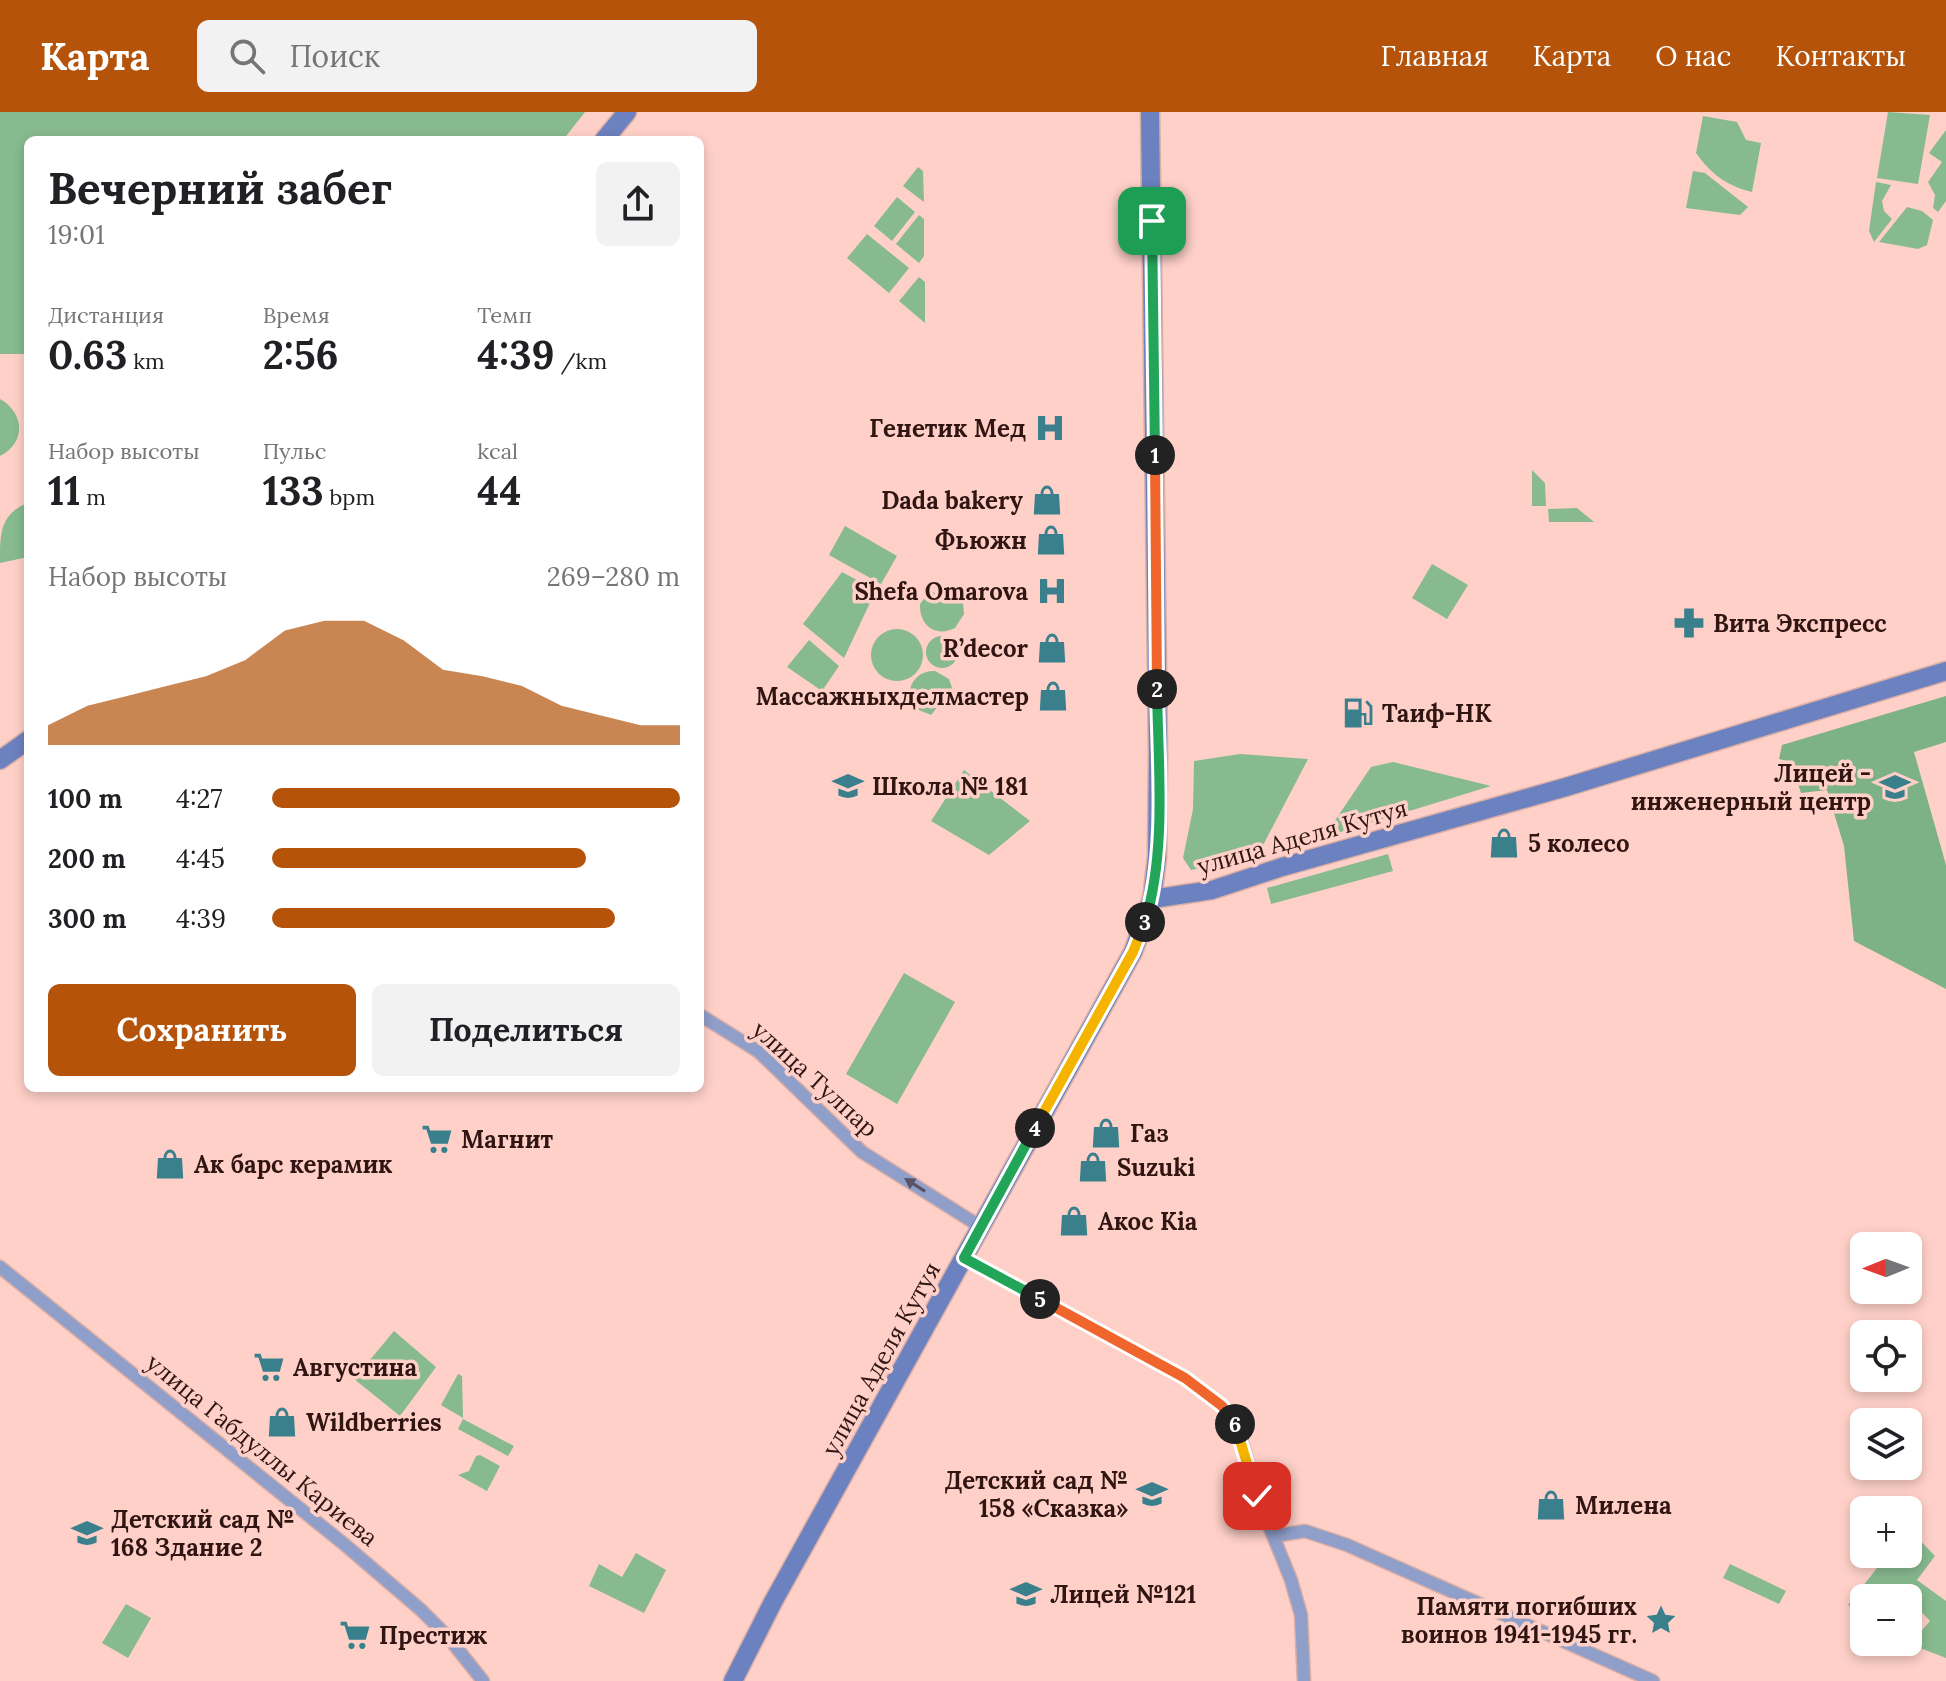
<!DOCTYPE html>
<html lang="ru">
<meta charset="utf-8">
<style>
:root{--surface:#fff;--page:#f2f2f2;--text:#202124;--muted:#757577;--accent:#b45309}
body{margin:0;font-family:Lora,serif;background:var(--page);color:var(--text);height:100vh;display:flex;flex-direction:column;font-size:30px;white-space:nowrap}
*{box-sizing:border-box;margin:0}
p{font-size:26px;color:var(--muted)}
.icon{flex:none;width:44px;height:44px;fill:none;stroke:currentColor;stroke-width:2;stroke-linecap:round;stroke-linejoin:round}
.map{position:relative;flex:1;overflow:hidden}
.sheet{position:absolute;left:24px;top:24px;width:680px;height:956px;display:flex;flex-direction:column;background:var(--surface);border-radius:12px;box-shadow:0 4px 12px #0003}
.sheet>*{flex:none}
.needle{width:52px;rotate:269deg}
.controls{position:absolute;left:1850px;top:1120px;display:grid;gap:16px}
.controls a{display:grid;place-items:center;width:72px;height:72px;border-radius:12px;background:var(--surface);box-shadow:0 4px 12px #0003;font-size:40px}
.pin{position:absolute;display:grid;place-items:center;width:68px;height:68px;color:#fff;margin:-34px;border-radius:16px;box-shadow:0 4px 12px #0006}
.km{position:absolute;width:40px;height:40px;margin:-20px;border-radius:50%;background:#222;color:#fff;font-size:22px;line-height:40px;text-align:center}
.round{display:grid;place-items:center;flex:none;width:84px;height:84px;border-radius:12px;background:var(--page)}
.head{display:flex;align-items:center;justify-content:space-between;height:136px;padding:0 24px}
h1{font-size:44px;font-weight:700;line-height:60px}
.figures{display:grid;grid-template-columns:repeat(3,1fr);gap:12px;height:136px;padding:8px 24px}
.figures div{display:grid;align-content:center}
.figures b{font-size:40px;font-weight:700}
.figures small{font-size:22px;font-weight:400}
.figures p{font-size:22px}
.chart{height:224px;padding:16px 24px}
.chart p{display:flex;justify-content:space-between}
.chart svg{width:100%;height:144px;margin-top:8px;fill:var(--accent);opacity:.7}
.button{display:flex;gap:16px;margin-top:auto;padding:16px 24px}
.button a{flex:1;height:92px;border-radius:12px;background:var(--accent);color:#fff;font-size:32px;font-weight:700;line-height:92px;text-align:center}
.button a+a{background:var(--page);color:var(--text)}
ul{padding:0 24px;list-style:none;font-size:26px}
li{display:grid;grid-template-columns:128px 96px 1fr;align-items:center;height:60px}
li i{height:20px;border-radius:10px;background:var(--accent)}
header{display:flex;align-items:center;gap:48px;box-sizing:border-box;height:112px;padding:0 40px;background:var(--accent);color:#fff}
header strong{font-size:38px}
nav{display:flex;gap:44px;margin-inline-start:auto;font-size:28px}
.search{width:560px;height:72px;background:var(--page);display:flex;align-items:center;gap:20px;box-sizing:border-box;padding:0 28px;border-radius:12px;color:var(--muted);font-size:30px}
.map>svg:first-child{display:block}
</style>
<header>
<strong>Карта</strong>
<div class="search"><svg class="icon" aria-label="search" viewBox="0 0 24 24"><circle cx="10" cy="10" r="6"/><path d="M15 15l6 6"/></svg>Поиск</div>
<nav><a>Главная</a><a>Карта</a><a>О нас</a><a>Контакты</a></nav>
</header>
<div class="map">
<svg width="1946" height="1569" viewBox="0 0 1946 1569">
<rect width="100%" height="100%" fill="#fed0c8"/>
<path fill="#87ba8f" d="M0,0H585L563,28H28V242H0Z
M1888,0L1930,3L1918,72L1877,66Z
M1703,4L1737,10L1746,28L1761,31L1752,80C1727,74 1711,62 1696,41Z
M1946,18V89L1938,100L1933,96L1935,83L1928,70L1942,50L1929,41Z
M918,55L923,59L924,90L903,74Z
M1693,59L1705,61L1748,95L1740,103L1686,96Z
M1876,70L1891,73L1882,89L1884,99L1892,107L1874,130L1869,119Z
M897,85L915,100L892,129L874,114Z
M1907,95L1922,99L1933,108L1927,133L1918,137L1879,130Z
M919,103L924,107V144L919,151L896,132Z
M867,122L909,156L889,181L847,146Z
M919,165L925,170V211L899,189Z
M0,287C25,301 26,331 0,344Z
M1532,358L1545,371L1546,394H1532Z
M27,391L28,445L0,451C0,421 0,403 27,391Z
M1577,396L1594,410H1549L1548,397Z
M845,414L897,444L881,472L829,443Z
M1432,452L1468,473L1447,507L1412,486Z
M842,460L876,478L844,546L803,512Z
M930,479L943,484L957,482L963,491L964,502L955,516C935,526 919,513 920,492Z
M871 543a26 26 0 1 1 52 0a26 26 0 1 1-52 0Z
M926 540a16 16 0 1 1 32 0a16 16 0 1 1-32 0Z
M809,528L839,554L822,579L787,555Z
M935,559L949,567L954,582L942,589L931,603L916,597L909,582C911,567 920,559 935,559Z
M1240,642L1308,647L1258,743L1191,758L1183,746L1193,697L1194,649Z
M1393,650L1491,674L1328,724L1330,716L1371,655Z
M964,658L1030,709L989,743L931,709Z
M1388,742L1393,759L1271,792L1267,776Z
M904,861L955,890L897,992L846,962Z
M394,1219L436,1255L400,1304L354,1267Z
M458,1262L462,1264L463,1306L441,1293Z
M463,1307L514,1334L508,1344L458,1317Z
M480,1343L500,1354L487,1379L458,1363L469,1359L476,1344Z
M1908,1416L1935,1444L1917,1468L1946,1489V1546L1910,1532L1930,1509L1908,1486L1893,1476L1883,1486H1864V1500L1848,1493L1888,1442H1908Z
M636,1441L666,1458L644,1501L589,1474L599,1452L622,1465Z
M1730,1452L1786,1479L1779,1492L1723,1466Z
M126,1492L151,1506L128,1546L102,1531Z"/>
<path fill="#7db186" d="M1946,584V630L1914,640L1946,753V877L1854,829L1844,734L1827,678L1801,681L1791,650L1779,647L1782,633Z"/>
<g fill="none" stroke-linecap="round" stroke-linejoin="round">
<g stroke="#d9aea7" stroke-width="15">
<path id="street" d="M700,903L759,940L862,1040L981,1115
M964,1146L1185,1266L1222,1294L1238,1316L1257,1384L1291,1468L1301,1503L1304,1569
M0,1155L344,1432L421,1498L448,1525L483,1569
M1274,1424L1305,1419L1347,1433L1653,1569"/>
</g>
<g stroke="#d9aea7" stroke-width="21">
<path id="secondary" d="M604,28L627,0
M0,648L28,628
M1152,787L1212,778L1282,755L1566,675L1946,559
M733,1569L773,1490L1133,840L1152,787L1157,745L1158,641L1150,0"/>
</g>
<use href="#street" stroke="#909fca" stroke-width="12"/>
<use href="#secondary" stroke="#6c81bf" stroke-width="18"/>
</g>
<defs><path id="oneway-solid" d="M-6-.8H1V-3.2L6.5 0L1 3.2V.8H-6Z" transform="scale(2)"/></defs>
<use fill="#5b5365" href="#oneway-solid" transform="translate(915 1073) rotate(-148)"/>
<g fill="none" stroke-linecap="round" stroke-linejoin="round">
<g stroke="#fff" stroke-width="16">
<path id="split-1" d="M1152,109L1155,343"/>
</g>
<g stroke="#fff" stroke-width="16">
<path id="split-2" d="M1155,343L1157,577"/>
</g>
<g stroke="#fff" stroke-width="16">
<path id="split-3" d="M1145,810C1167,738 1158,652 1157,577"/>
</g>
<g stroke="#fff" stroke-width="16">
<path id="split-4" d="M1035,1016L1133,840L1145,810"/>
</g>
<g stroke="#fff" stroke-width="16">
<path id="split-5" d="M1035,1016L964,1146L1040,1187"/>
</g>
<g stroke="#fff" stroke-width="16">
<path id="split-6" d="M1040,1187L1185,1266L1222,1294L1235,1312"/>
</g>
<g stroke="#fff" stroke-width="16">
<path id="split-7" d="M1235,1312L1257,1384"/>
</g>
<use href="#split-1" stroke="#22a559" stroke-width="10"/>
<use href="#split-2" stroke="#f0652b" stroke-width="10"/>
<use href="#split-3" stroke="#22a559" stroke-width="10"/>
<use href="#split-4" stroke="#f5b400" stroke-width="10"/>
<use href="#split-5" stroke="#22a559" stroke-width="10"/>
<use href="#split-6" stroke="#f0652b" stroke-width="10"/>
<use href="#split-7" stroke="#f5b400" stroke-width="10"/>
</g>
<defs>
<g id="hospital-bare" transform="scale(2.4)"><path d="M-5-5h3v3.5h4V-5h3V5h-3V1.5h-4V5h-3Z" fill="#3a808c" stroke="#fed0c8" stroke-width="2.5" paint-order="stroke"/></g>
<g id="shop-bare" transform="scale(2.4)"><path d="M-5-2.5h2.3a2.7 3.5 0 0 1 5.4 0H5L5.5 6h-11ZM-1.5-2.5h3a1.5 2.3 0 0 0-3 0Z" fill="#3a808c" stroke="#fed0c8" stroke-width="2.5" paint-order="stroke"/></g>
<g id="pharmacy-bare" transform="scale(2.4)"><path d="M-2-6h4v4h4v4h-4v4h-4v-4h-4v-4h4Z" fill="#3a808c" stroke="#fed0c8" stroke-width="2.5" paint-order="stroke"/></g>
<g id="fuel-bare" transform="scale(2.4)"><path d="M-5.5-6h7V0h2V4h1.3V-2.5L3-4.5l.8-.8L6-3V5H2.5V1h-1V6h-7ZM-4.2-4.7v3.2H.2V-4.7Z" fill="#3a808c" stroke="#fed0c8" stroke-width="2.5" paint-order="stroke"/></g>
<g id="school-bare" transform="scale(2.4)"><path d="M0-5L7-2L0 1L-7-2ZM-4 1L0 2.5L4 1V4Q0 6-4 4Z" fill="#3a808c" stroke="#fed0c8" stroke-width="2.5" paint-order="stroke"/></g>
<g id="supermarket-bare" transform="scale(2.4)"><path d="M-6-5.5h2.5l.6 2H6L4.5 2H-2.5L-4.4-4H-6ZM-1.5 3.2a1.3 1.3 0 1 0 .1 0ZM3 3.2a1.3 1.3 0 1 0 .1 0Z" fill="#3a808c" stroke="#fed0c8" stroke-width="2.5" paint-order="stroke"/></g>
<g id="sight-bare" transform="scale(2.4)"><path d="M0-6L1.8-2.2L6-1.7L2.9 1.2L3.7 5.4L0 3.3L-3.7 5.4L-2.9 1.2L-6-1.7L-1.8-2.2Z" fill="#3a808c" stroke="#fed0c8" stroke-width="2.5" paint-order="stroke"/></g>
</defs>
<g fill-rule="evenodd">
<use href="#hospital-bare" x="1050" y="316"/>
<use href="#shop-bare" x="1047" y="388"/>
<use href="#shop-bare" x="1051" y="428"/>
<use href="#hospital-bare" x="1052" y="479"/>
<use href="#pharmacy-bare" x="1689" y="511"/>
<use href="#shop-bare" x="1052" y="536"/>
<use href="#shop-bare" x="1053" y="584"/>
<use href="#fuel-bare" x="1358" y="601"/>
<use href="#school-bare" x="848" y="674"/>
<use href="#school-bare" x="1895" y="675"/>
<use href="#shop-bare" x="1504" y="731"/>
<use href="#shop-bare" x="1106" y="1021"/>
<use href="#supermarket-bare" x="437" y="1027"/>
<use href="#shop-bare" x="170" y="1052"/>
<use href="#shop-bare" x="1093" y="1055"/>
<use href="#shop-bare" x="1074" y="1109"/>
<use href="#supermarket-bare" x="269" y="1255"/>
<use href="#shop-bare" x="282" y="1310"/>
<use href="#school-bare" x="1152" y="1382"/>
<use href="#shop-bare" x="1551" y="1393"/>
<use href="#school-bare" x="87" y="1421"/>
<use href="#school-bare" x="1026" y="1482"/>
<use href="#sight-bare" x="1661" y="1508"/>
<use href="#supermarket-bare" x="355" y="1523"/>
</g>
<g text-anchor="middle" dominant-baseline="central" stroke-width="7" stroke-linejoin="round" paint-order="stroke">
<g font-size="24" font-weight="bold" fill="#301512" stroke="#fed0c8" text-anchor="start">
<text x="1026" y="316" text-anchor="end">Генетик Мед</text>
<text x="1023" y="388" text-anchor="end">Dada bakery</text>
<text x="1027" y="428" text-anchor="end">Фьюжн</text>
<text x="1028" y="479" text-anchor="end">Shefa Omarova</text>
<text x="1713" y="511">Вита Экспресс</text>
<text x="1028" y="536" text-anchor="end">R’decor</text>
<text x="1029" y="584" text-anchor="end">Массажныхделмастер</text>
<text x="1382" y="601">Таиф-НК</text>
<text x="1871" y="661" text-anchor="end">Лицей -<tspan x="1871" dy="28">инженерный центр</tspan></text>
<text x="872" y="674">Школа № 181</text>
<text x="1528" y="731">5 колесо</text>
<text x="1130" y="1021">Газ</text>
<text x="461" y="1027">Магнит</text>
<text x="194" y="1052">Ак барс керамик</text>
<text x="1117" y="1055">Suzuki</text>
<text x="1098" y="1109">Акос Kia</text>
<text x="293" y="1255">Августина</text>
<text x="306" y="1310">Wildberries</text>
<text x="1128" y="1368" text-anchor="end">Детский сад №<tspan x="1128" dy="28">158 «Сказка»</tspan></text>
<text x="1575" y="1393">Милена</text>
<text x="111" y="1407">Детский сад №<tspan x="111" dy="28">168 Здание 2</tspan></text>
<text x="1050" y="1482">Лицей №121</text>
<text x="1637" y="1494" text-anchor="end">Памяти погибших<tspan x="1637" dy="28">воинов 1941-1945 гг.</tspan></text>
<text x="379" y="1523">Престиж</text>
</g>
<g font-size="24" fill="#301512" stroke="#fed0c8">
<text transform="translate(1302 725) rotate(-16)">улица Аделя Кутуя</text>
<text transform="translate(815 967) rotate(42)">улица Тулпар</text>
<text transform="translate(881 1247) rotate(-61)">улица Аделя Кутуя</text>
<text transform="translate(262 1338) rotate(39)">улица Габдуллы Кариева</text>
</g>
</g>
</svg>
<div class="controls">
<a><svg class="needle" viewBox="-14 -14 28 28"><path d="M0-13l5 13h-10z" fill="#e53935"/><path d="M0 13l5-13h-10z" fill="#757577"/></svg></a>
<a><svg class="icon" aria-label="locate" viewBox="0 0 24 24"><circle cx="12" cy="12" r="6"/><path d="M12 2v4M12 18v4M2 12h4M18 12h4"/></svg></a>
<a><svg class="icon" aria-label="layers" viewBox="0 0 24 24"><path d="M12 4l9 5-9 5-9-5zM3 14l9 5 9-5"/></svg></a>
<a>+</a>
<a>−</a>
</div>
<div class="pin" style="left:1152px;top:109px;background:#1e9e55"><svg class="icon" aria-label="arrive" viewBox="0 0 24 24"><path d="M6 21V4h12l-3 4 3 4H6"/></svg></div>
<div class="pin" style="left:1257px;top:1384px;background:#d93025"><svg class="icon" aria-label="check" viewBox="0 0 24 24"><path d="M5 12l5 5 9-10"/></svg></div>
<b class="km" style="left:1155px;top:343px">1</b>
<b class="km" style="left:1157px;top:577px">2</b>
<b class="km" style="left:1145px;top:810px">3</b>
<b class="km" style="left:1035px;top:1016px">4</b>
<b class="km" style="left:1040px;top:1187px">5</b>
<b class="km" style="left:1235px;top:1312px">6</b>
<section class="sheet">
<div class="head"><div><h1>Вечерний забег</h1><p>19:01</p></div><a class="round"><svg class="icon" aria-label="share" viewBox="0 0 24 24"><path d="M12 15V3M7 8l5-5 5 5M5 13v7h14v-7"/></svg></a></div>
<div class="figures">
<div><p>Дистанция</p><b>0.63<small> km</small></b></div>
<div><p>Время</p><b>2:56</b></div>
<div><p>Темп</p><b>4:39<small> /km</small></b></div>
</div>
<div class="figures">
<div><p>Набор высоты</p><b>11<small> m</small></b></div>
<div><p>Пульс</p><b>133<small> bpm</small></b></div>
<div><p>kcal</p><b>44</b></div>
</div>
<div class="chart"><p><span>Набор высоты</span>269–280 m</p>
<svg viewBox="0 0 160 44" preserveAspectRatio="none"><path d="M0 44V38L10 32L20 29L30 26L40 23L50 18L60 9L70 6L80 6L90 12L100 21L110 23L120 26L130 32L140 35L150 38L160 38V44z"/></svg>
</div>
<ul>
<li><b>100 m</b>4:27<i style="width:100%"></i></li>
<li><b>200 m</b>4:45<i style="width:77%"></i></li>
<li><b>300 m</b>4:39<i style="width:84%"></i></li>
</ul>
<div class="button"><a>Сохранить</a><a>Поделиться</a></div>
</section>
</div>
